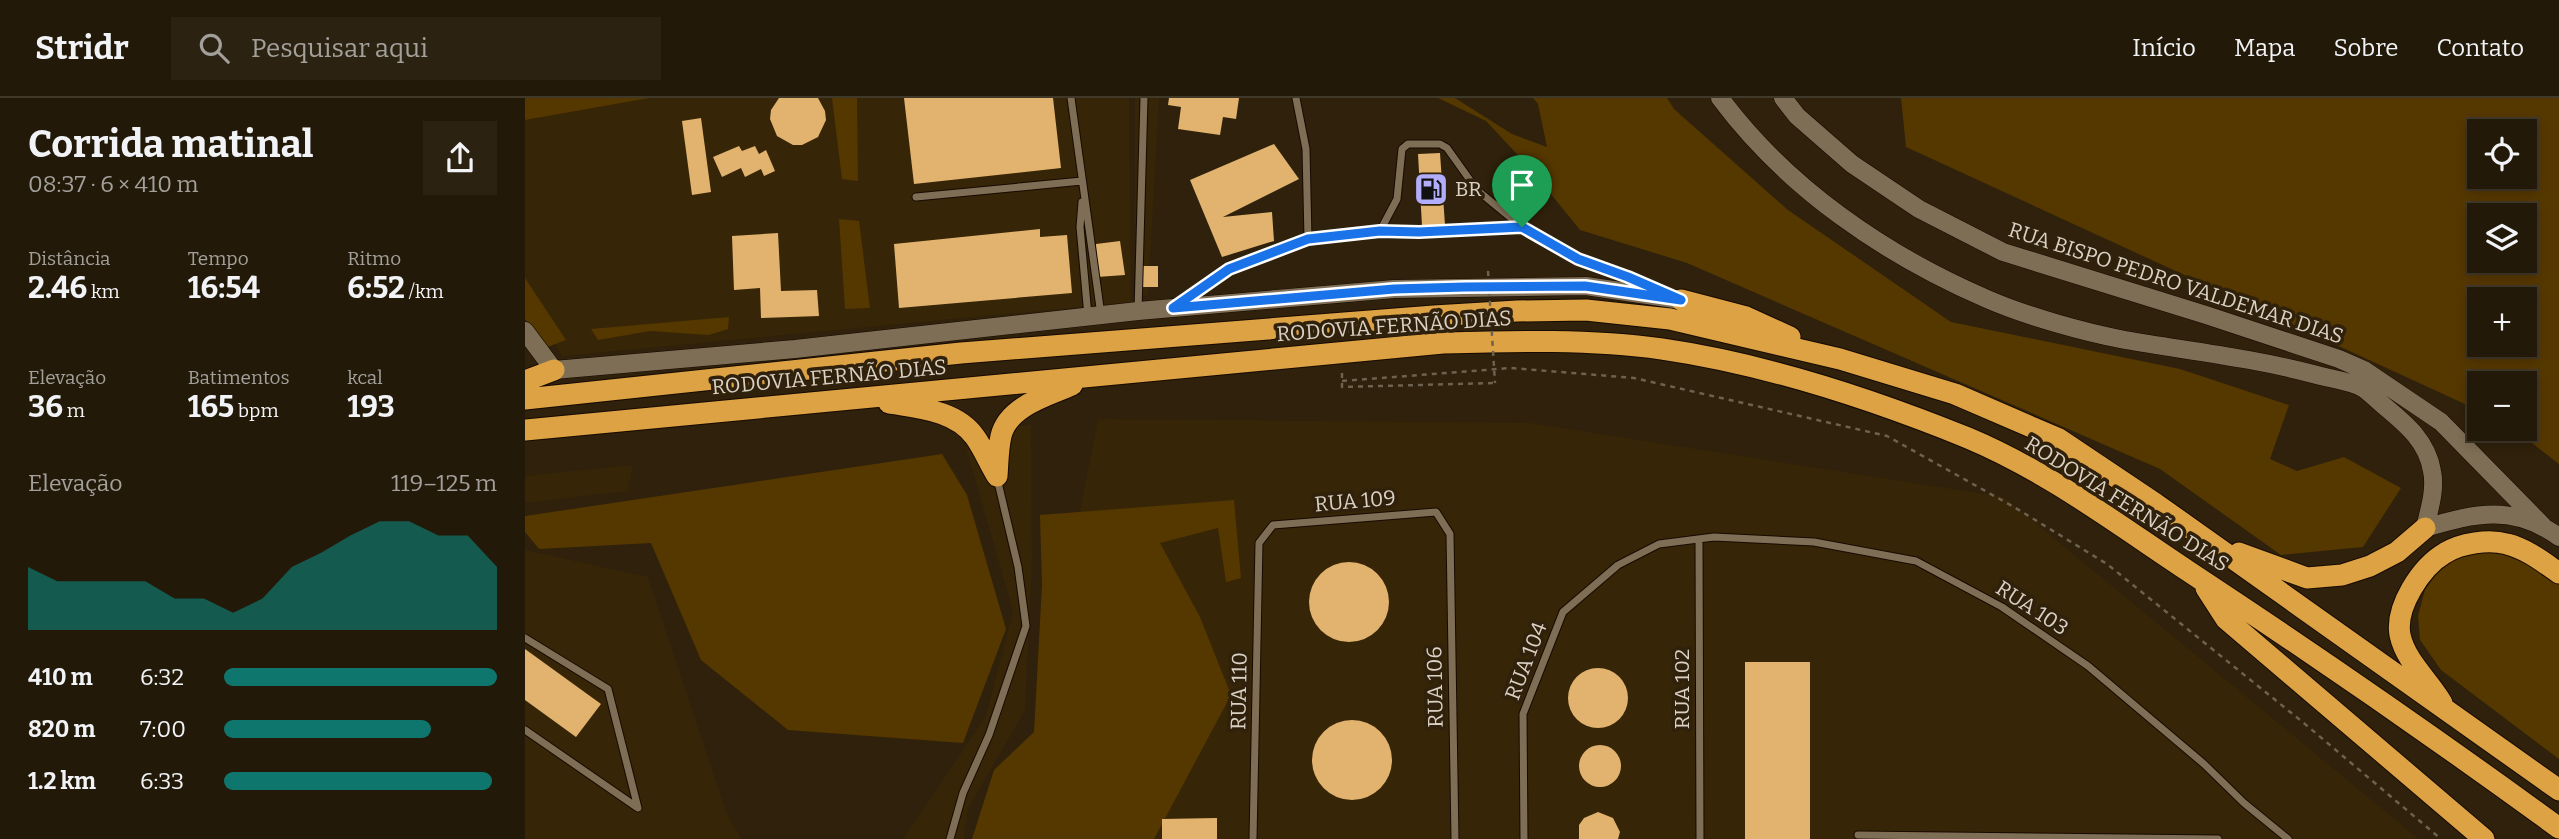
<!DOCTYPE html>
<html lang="pt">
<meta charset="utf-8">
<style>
:root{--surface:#231908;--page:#2b2212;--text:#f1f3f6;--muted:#a3a09c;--line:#403829;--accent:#0f766e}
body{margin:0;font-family:Bitter,serif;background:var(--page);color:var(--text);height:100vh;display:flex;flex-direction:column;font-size:26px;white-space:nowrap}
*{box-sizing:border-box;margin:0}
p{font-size:23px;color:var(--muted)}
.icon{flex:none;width:38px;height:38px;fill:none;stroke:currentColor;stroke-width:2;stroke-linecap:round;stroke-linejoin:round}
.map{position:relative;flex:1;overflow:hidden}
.side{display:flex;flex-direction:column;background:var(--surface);width:525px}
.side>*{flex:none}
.buttons{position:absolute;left:1942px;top:21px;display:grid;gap:14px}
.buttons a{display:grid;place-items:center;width:70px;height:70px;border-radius:0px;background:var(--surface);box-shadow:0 4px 10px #0003,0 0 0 2px var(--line);font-size:35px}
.pin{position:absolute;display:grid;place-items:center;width:60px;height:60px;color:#fff;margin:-72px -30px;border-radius:50% 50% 50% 0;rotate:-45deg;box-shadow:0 0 7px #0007}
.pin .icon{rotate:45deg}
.round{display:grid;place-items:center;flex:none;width:74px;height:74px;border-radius:0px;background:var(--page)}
.overview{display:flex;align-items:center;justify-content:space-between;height:119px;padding:0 28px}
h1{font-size:38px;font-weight:700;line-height:52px}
.stats{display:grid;grid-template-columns:repeat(3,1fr);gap:10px;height:119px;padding:7px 28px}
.stats div{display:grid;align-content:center}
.stats b{font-size:30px;font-weight:700}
.stats small{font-size:19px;font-weight:400}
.stats p{font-size:19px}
.chart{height:196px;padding:14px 28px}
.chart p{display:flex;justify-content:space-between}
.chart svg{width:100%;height:126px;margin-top:7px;fill:var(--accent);opacity:.7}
ul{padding:0 28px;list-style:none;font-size:23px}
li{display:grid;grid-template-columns:112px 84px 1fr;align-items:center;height:52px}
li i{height:18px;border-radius:9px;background:var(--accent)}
header{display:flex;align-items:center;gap:42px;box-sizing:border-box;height:98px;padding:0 35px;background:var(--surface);border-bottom:2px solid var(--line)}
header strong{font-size:33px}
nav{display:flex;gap:38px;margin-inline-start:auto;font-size:24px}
.search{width:490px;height:63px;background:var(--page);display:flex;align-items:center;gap:18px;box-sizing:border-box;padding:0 24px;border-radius:0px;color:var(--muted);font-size:26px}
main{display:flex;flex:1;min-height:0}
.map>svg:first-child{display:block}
</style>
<header>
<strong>Stridr</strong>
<div class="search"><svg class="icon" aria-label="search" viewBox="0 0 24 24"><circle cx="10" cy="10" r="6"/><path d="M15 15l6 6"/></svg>Pesquisar aqui</div>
<nav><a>Início</a><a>Mapa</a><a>Sobre</a><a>Contato</a></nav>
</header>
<main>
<section class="side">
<div class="overview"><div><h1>Corrida matinal</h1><p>08:37 · 6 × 410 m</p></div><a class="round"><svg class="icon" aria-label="share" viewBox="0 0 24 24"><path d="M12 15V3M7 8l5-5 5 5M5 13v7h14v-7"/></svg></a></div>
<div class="stats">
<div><p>Distância</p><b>2.46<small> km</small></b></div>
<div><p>Tempo</p><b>16:54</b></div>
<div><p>Ritmo</p><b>6:52<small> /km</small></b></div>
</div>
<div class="stats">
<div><p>Elevação</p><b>36<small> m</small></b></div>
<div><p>Batimentos</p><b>165<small> bpm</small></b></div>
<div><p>kcal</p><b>193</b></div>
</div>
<div class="chart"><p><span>Elevação</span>119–125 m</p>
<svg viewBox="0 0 160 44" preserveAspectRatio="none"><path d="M0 44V22L10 27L20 27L30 27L40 27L50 33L60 33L70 38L80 33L90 22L100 17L110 11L120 6L130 6L140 11L150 11L160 22V44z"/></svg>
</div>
<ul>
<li><b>410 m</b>6:32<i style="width:100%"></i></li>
<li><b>820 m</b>7:00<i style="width:76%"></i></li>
<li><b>1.2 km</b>6:33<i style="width:98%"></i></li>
</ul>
</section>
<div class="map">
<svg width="2034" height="741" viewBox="0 0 2034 741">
<rect width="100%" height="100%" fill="#2f210b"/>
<path fill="#372507" d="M37,0H604L606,204L38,258L0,201V8Z
M610,0H634L623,197L610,200Z
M573,321L1005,325L1479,399L1894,741H491Z
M506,327L507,462L500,612L443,711L439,741H378L461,618L488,513L437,335Z
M108,367L103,393L0,405V378Z
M0,452L123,479L202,716L216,741H0Z"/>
<path fill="#553700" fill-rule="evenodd" d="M0,0H124L0,22Z
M307,0H332L333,83L317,81Z
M913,0H930L987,36L1022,49L1013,6L1008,0H1142L1149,11L1263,112L1426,224L1655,271L1764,307L1745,361L1772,373L1819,359L1876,390L1838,449L1756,457L1635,371L1162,165L1055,132L1004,69L961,23Z
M1376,0H2034V366L1989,331H2000V285H1955V313L1381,49ZM1955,33H2000V79H1955ZM1955,117H2000V163H1955ZM1955,201H2000V247H1955Z
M314,121L334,123L345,210L320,211Z
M0,180L41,242L20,250L0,221Z
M204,219L203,231L184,237L125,233L73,242L66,231Z
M417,356L442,397L481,531L438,645L263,632L176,562L126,445L14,451L0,434V418Z
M709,402L716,480L701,484L693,430L635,445L675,519L706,597L629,741H447L469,672L509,634L517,487L515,417Z
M1964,453L1991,455L2034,485V661L1916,572L1895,542L1893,518L1900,492L1917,468L1942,455Z"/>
<path fill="#e1b36f" d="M254,0H293L300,13L301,22L293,39L277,47H268L252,38L245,21L246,12Z
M379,0H528L536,70L389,86Z
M644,0H714L711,21L698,19L695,37L653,31L656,9L643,7Z
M176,20L186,94L167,97L157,23Z
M749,46L774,81L698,119L747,114L749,143L697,159L665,82Z
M214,48L217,53L230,48L234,56L241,52L250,73L239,78L236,71L220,79L216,70L197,79L188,59Z
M915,55L920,127L897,128L893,56Z
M994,78L1016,102L999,116L978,92Z
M515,131V139L542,137L547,195L374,210L369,146Z
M253,135L256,193L292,192L294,218L236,220L235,190L209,192L207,138Z
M595,143L600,177L572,179L571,146Z
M615,168H633V189H615Z
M784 504a40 40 0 1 1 80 0a40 40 0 1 1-80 0Z
M0,551L76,606L51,639L0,602Z
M1220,564H1285V741H1220Z
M1043 600a30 30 0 1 1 60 0a30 30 0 1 1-60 0Z
M787 662a40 40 0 1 1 80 0a40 40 0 1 1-80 0Z
M1054 668a21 21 0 1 1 42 0a21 21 0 1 1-42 0Z
M1073,714L1088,720L1095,734L1093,741H1054V727L1059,720Z
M692,720V741H637V721Z"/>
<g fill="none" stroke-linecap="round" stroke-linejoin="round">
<g stroke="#170a00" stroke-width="9">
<path id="lane" d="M546,0L576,217
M771,0L781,51L783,141
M391,99L557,83
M557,104L555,129L563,218
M855,133L872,101L877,51L883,46H915L922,50L952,92L997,129L1053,161L1133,192
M657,204L704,171L783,141L855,133L894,134L996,129
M613,213L619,0
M1174,442L1175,741
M0,540L83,591L113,710L0,632
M1333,737L1693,741
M425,741L438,695L464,637L501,528L493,469L472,380
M728,741L734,445L748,427L911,414L925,436L930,741
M999,741L998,616L1038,514L1093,467L1134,446L1189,439L1289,444L1391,463L1477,509L1563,568L1679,666L1719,705L1763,741"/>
</g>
<g stroke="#170a00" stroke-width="19">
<path id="secondary" d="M1195,0C1262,90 1360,157 1462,201C1501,218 1558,234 1600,242C1664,253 1729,260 1792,277C1806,281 1825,283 1838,290C1845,295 1852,302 1858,307C1881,326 1902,343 1907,373C1911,392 1904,412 1900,430
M1258,0L1272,18L1327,66L1394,111L1478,154L1681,217L1814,261L1839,272L1916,324L2018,428
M0,233L29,272L270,251L613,213L869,191L1061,188L1156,202
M1900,430C1950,415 1989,406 2034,439"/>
</g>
<g stroke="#170a00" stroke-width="23">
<path id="highway" d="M1156,202L1221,219L1265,239
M0,283L29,272
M0,301L436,255L909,218L992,213L1061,212L1145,221L1315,261L1430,296L1534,341L1631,406L2034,692
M364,305C393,310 431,312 450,339C458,350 464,365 472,378
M0,332L918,245C991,243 1065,241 1137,251C1240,266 1347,301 1443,340C1522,373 1592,426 1663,473C1789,556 1912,641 2034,730
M472,378C473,365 473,351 476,338C483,308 522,298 547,287
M1714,455L1782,480L1817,477L1845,468L1872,454L1900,430
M1681,490L1701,521L1959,741
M1917,605C1903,581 1881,564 1875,537C1870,509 1896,469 1920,455C1936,445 1964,441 1982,446C2002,451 2018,464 2034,475"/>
</g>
<path stroke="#6d614f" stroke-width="2.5" stroke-dasharray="5 5" stroke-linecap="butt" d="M817,275V289L970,285
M817,283L986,270L1109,280L1362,338L1489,409L1582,466L1780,626L1916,741"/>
<use href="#lane" stroke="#7f6e56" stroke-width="7"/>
<use href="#secondary" stroke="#7f6e56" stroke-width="18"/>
<use href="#highway" stroke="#dda244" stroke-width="21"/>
<path stroke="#6d614f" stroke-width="2.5" stroke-dasharray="5 5" stroke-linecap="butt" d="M963,173L970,285"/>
</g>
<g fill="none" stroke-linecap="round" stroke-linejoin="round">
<g stroke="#fff" stroke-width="14">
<path id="route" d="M997,129L1053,161L1103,179L1156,202L1060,188L940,189L869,191L648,210L704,171L783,141L855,133L894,134Z"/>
</g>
<use href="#route" stroke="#1a73e8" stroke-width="9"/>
</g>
<defs>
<g id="fuel-square" transform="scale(1.75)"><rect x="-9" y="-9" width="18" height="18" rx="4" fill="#b1adfa" stroke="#2f210b"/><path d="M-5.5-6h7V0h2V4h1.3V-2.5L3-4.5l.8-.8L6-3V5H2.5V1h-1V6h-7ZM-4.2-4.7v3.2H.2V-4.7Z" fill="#111"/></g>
</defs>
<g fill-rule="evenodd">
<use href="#fuel-square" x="906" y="91"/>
</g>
<g text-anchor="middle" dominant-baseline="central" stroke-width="7" stroke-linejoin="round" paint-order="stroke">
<g font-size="21" fill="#dad1c4" stroke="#2f210b" text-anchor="start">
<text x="930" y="91">BR</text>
</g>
<g font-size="21" fill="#dad1c4" stroke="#2f210b">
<text transform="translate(1651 185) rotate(18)">RUA BISPO PEDRO VALDEMAR DIAS</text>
<text transform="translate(869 228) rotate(-4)">RODOVIA FERNÃO DIAS</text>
<text transform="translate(304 279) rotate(-5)">RODOVIA FERNÃO DIAS</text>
<text transform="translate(830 403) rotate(-5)">RUA 109</text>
<text transform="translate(1602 406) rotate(32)">RODOVIA FERNÃO DIAS</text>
<text transform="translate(1507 510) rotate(33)">RUA 103</text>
<text transform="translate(1001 563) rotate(-69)">RUA 104</text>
<text transform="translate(910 589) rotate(-91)">RUA 106</text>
<text transform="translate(1157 591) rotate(-90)">RUA 102</text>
<text transform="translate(714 593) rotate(-89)">RUA 110</text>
</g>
</g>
</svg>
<div class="buttons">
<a><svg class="icon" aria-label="locate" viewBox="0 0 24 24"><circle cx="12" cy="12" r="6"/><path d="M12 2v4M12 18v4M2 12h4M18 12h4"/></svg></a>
<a><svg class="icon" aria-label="layers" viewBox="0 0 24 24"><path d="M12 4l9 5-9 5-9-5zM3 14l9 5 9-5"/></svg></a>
<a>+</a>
<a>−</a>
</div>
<div class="pin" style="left:997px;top:129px;background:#1e9e55"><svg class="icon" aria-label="arrive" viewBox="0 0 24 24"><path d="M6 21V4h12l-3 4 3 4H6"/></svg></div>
</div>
</main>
